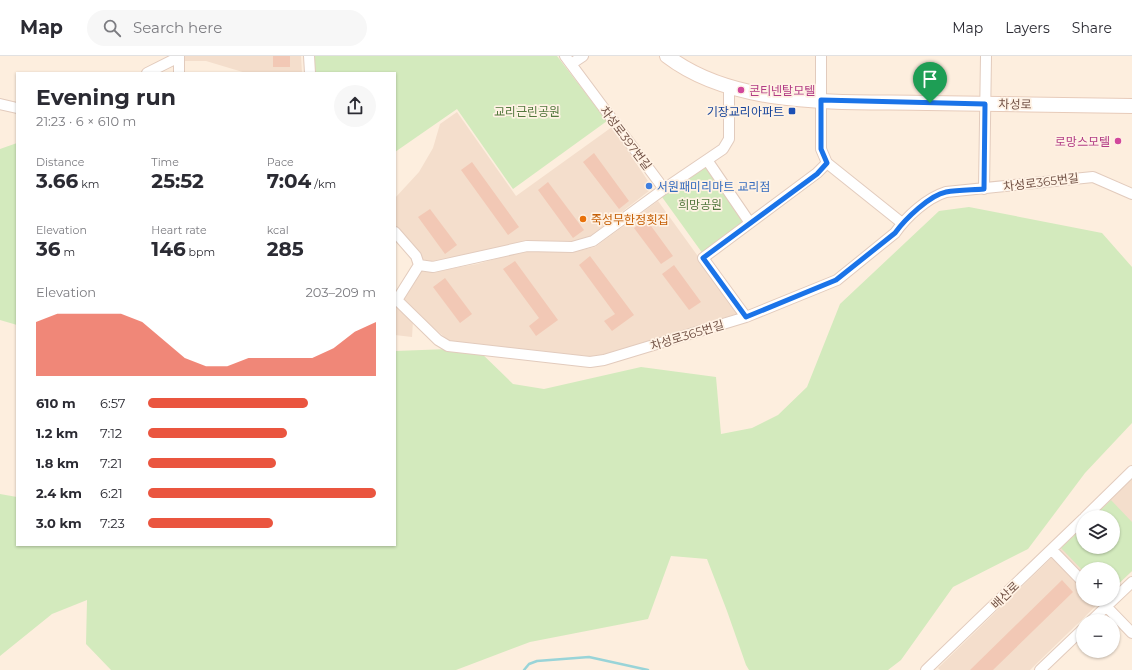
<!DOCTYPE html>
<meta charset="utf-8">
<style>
:root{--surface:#fff;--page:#f7f7f7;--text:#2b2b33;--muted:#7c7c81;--line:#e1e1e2;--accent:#ea553f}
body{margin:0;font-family:Montserrat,"Noto Sans KR",sans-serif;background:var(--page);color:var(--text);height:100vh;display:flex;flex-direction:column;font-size:15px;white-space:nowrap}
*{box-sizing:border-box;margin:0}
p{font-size:13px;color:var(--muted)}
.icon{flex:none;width:22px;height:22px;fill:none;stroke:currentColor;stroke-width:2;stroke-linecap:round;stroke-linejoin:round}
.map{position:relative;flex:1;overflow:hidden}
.panel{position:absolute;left:16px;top:16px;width:380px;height:474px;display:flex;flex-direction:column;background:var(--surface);border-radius:0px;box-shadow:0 1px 3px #0004}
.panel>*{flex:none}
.tools{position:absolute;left:1076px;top:454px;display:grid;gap:8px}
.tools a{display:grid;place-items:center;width:44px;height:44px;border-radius:50%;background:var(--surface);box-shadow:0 1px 3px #0004;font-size:20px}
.pin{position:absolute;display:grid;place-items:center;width:34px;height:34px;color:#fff;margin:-41px -17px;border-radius:50% 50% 50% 0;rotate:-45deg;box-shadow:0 0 4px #0007}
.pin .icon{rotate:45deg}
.round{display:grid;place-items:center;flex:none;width:42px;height:42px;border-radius:21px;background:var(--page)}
.head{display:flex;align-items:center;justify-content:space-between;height:68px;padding:0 20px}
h1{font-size:22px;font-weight:700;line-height:30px}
.figures{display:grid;grid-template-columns:repeat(3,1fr);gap:6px;height:68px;padding:4px 20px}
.figures div{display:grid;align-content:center}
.figures b{font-size:20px;font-weight:700}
.figures small{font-size:11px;font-weight:400}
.figures p{font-size:11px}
.chart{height:112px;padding:8px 20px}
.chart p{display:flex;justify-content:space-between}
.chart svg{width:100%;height:72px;margin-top:4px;fill:var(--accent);opacity:.7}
ul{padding:0 20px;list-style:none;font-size:13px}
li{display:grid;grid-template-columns:64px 48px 1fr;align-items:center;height:30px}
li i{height:10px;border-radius:5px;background:var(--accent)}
header{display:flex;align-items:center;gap:24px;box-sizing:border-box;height:56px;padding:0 20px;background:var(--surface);border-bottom:1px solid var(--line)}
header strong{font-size:19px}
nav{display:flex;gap:22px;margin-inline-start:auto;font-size:14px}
.search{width:280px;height:36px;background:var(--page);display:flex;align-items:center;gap:10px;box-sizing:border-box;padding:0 14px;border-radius:22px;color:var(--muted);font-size:15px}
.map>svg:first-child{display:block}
</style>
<header>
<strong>Map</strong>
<div class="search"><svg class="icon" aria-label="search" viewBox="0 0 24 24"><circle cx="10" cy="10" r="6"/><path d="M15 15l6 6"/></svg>Search here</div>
<nav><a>Map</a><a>Layers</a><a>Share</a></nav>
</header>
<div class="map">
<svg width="1132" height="614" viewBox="0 0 1132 614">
<rect width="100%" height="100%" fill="#fdeede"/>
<path fill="#f4decc" d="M184,0H301L302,17H246L206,5H184Z
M457,56L516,140L612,71L650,128L649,135L597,175L589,181L570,187L522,186L433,206L424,205L395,169V142L419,116L433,92L440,68Z
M658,145L739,257L597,301L453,287L449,285L403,245L420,215L432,216L477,208L521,196L538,194L573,196L595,191Z
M395,246L413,264L412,281L395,279Z
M1132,423V515L1113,533V513H1083V543H1103L1030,614H940L938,612L1083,471V491H1113V461H1093Z"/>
<path fill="#d3eabd" d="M314,0H557L607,65L513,133L457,53L395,96V17H315Z
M17,87V269L0,264V93Z
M706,111L742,165L740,168L703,198L662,141Z
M969,151L1102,177L1132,211V367L1085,417L1028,493L953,531L901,604L888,614H749L746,609L727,555L707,503L671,500L648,563L530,586L456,614H111L86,588L87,544L52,558L0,600V438L17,441V489H395V295L476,292L513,328L544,333L641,311L716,321L721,378L752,372L778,359L807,331L840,248L939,155Z
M1111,444L1132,466V515L1113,533V513H1083V515L1061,492L1083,471V491H1113V461H1093Z"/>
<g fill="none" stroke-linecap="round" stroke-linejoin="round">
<path stroke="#99d4d8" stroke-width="2.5" d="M524,614L529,608L537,605L589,601L648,614"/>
</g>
<path fill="#f2c8b5" d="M273,0H290V11H273Z
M594,97L629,145L619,153L583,106Z
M472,106L519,171L508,179L461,114Z
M548,126L584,174L573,182L538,134Z
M430,153L457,189L445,198L418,161Z
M646,163L673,200L661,208L634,172Z
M590,200L634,259L612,275L604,265L615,258L579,209Z
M515,205L558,264L536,280L529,270L539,262L503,213Z
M674,209L701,246L689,254L662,218Z
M445,222L472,258L460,267L433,231Z
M1062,524L1073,536L993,614H970Z"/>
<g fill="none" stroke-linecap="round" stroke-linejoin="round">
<g stroke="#e2cbbd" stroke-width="12">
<path id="street" d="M309,0L310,17
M565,0L664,133
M821,0V93L827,107L902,167
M571,8L583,0
M147,17L179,1
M179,17V0
M0,48L17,52
M707,104L750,167
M984,133L986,0
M395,176L416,200L419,209
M419,209L397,244L438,284L448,290L590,306L604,304L746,261L837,224L895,177C907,160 927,142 946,136L1093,121L1132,138
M419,209L433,211L527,190L572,191L593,185L664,133L723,93L729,83V32
M746,261L703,202L817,117L827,107
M1085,461L1132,415
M1052,494L1083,526
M1099,543L1132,577
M1091,565L1132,526
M926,614L1083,463
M1040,614L1083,573"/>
</g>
<g stroke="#e7cbba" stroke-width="16">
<path id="secondary" d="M667,0C736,53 843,45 927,47C995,48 1064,49 1132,50"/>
</g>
<use href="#street" stroke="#fff" stroke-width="10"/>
<use href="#secondary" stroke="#fff" stroke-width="14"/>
</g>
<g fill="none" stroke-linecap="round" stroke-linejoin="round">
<g stroke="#fff" stroke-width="8">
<path id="route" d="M821,44L985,48L984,133C972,134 958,134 946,136C930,139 905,163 895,177L836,224L746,261L703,202L817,118L827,107L821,93Z"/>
</g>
<use href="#route" stroke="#1a73e8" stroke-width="5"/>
</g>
<g fill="#d1479c" stroke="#fff2e4" stroke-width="1.5">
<circle cx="741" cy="34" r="4"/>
<circle cx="1118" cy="85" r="4"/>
</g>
<rect fill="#1a4fb4" stroke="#fff2e4" stroke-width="1.5" x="788" y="51" width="8" height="8" rx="2"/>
<circle fill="#3f7fe0" stroke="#fff2e4" stroke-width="1.5" cx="649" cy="130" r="4"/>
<circle fill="#e8710a" stroke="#fff2e4" stroke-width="1.5" cx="583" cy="163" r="4"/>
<g text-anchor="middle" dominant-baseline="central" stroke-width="3.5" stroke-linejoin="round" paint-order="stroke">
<g font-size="12" fill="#b23c85" stroke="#fff2e4" text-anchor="start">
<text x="749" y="34">콘티넨탈모텔</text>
<text x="1110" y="85" text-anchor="end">로망스모텔</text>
</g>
<g font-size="12" fill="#725246" stroke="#fff2e4">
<text transform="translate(1015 48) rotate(1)">차성로</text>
<text transform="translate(626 82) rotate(53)">차성로397번길</text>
<text transform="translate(1041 126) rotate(-7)">차성로365번길</text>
<text transform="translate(687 279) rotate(-17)">차성로365번길</text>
<text transform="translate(1005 539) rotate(-44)">배산로</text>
</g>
<g font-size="12" fill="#54783e" stroke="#fff2e4">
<text x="527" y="55">교리근린공원</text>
<text x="700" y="148">희망공원</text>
</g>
<g font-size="12" fill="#164399" stroke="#fff2e4" text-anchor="end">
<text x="784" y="55">기장교리아파트</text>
</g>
<g font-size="12" fill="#366cbe" stroke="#fff2e4" text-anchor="start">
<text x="657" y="130">서원패미리마트 교리점</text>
</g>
<g font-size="12" fill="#c56008" stroke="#fff2e4" text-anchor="start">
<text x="591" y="163">죽성무한정횟집</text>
</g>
</g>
</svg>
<div class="tools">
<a><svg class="icon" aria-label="layers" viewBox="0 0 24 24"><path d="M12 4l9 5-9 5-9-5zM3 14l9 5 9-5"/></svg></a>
<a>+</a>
<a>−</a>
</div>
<div class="pin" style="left:930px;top:47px;background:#1e9e55"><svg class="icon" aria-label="arrive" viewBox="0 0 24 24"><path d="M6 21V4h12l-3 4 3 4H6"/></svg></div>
<section class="panel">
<div class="head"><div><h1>Evening run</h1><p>21:23 · 6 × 610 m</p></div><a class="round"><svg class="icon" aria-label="share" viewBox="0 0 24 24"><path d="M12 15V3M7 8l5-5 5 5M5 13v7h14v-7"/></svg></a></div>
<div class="figures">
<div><p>Distance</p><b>3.66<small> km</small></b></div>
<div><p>Time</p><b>25:52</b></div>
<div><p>Pace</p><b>7:04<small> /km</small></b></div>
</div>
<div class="figures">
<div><p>Elevation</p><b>36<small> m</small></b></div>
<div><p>Heart rate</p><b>146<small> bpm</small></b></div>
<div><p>kcal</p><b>285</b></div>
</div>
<div class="chart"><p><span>Elevation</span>203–209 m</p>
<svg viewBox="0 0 160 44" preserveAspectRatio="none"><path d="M0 44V11L10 6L20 6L30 6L40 6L50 11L60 22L70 33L80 38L90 38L100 33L110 33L120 33L130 33L140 27L150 17L160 11V44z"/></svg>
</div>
<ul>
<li><b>610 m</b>6:57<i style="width:70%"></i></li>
<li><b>1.2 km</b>7:12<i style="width:61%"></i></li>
<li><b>1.8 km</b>7:21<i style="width:56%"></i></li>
<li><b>2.4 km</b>6:21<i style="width:100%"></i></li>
<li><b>3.0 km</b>7:23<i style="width:55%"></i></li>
</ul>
</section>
</div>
